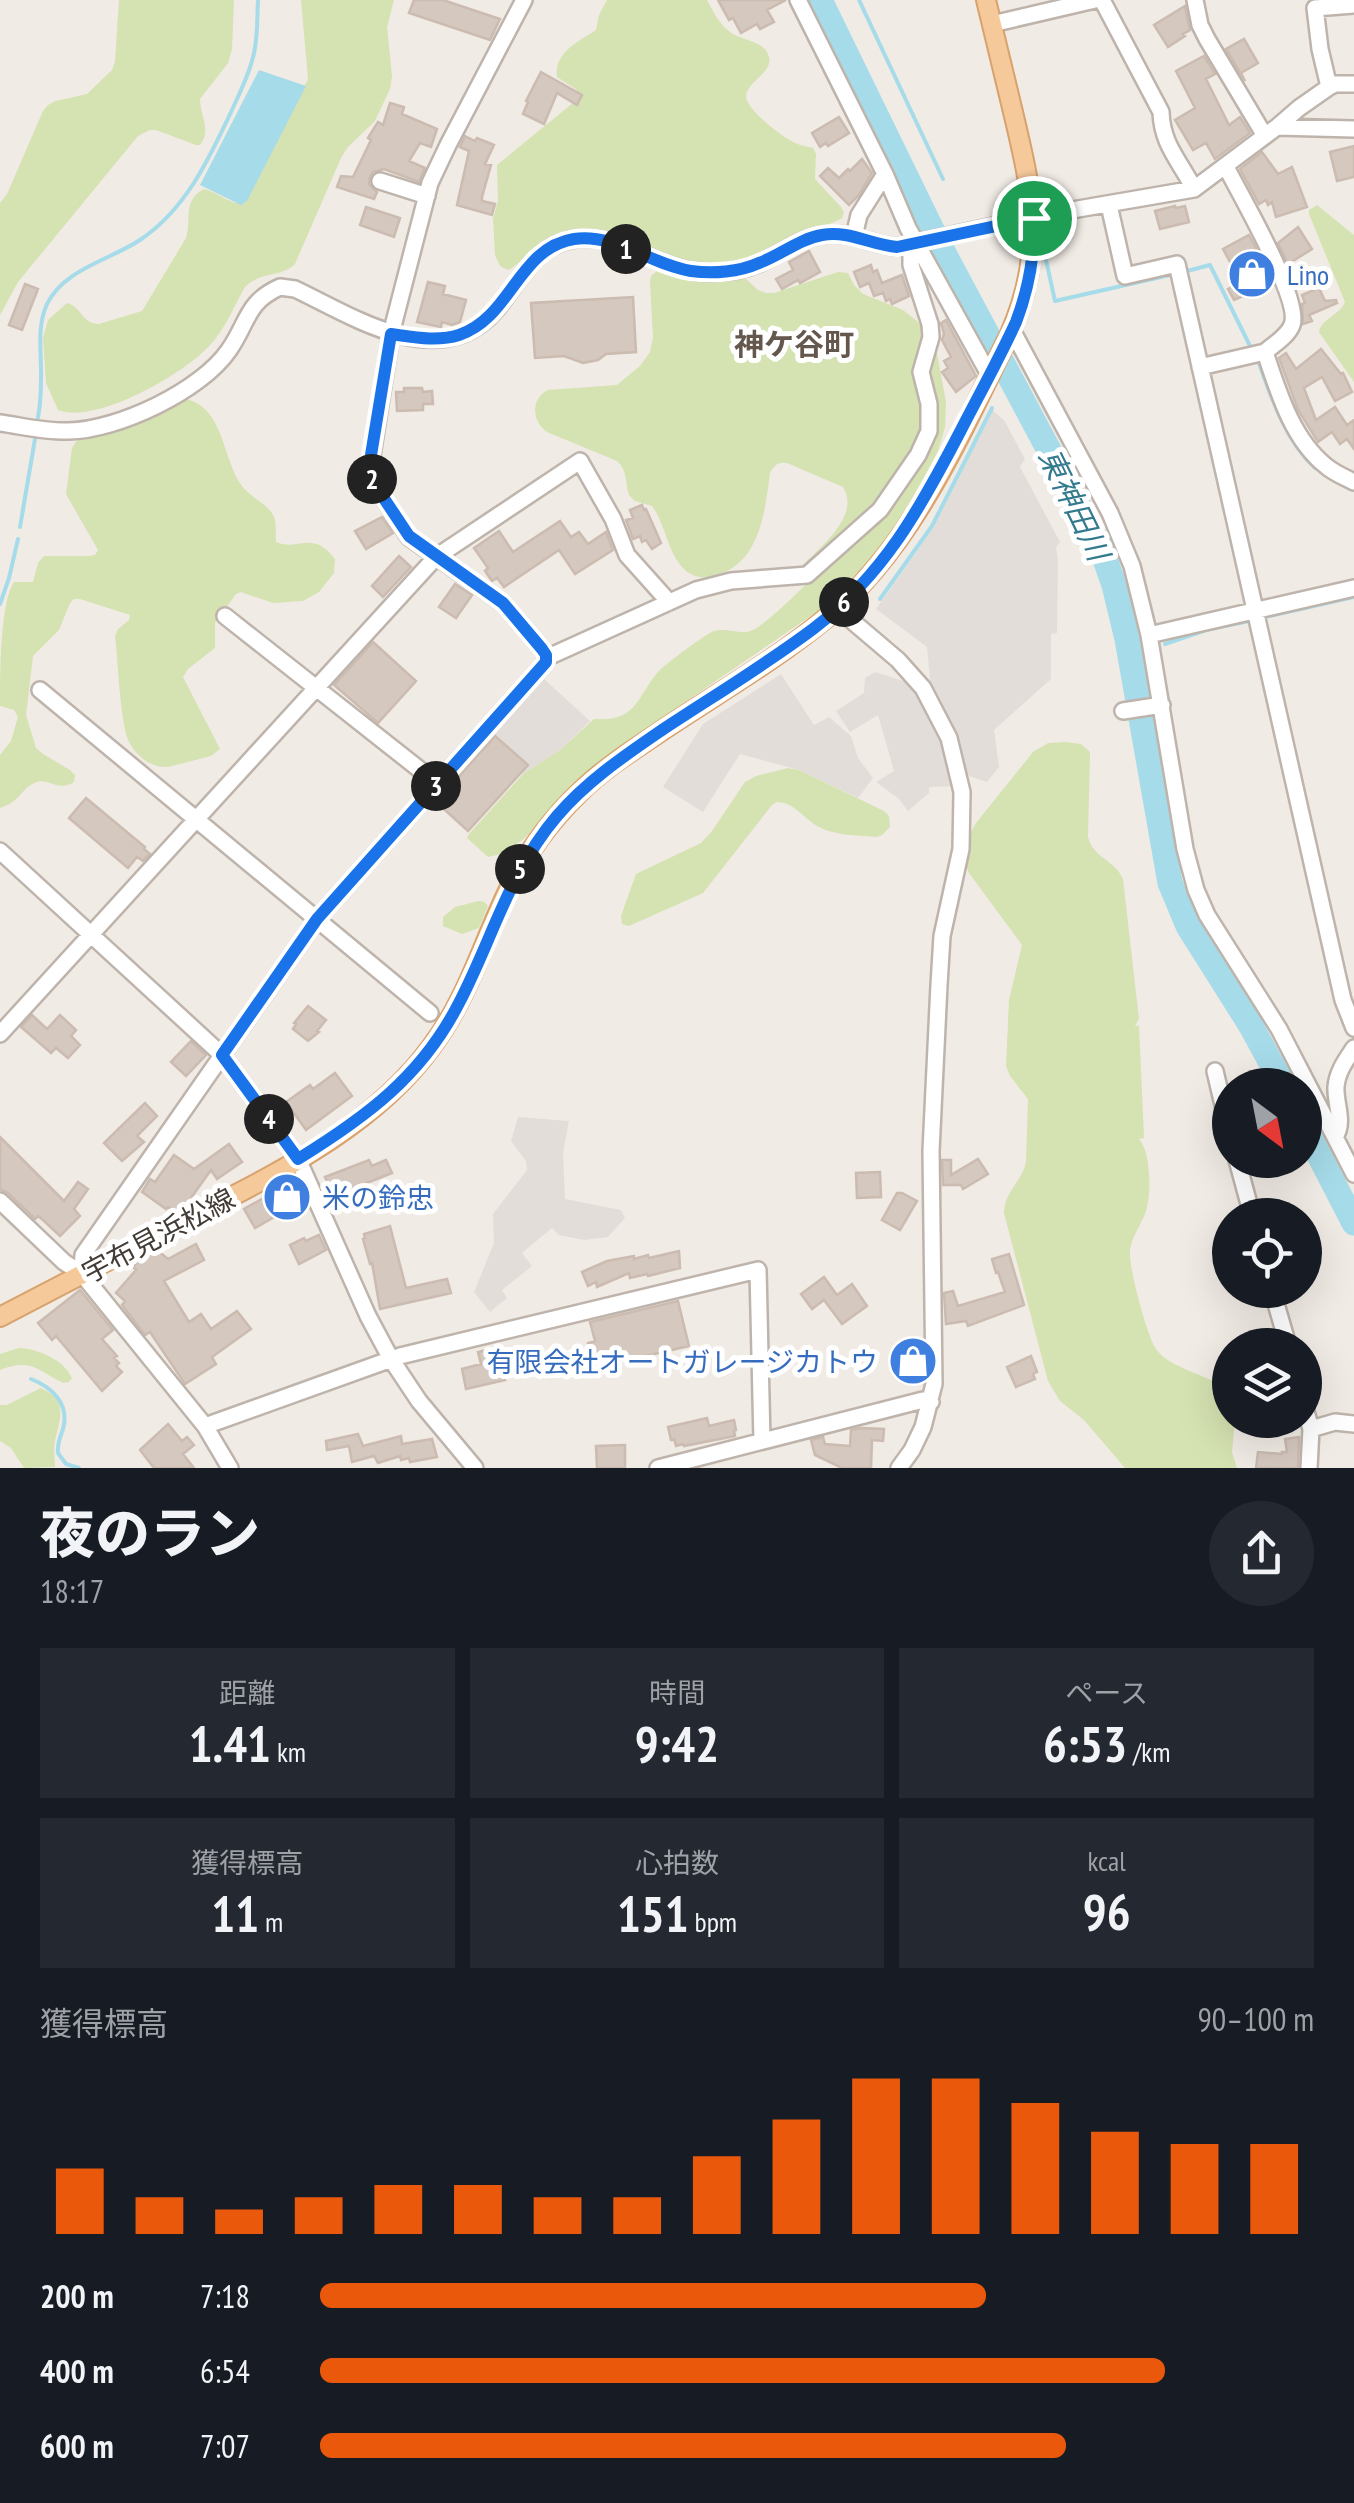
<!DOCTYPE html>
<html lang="ja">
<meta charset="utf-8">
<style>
:root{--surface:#171b24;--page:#242831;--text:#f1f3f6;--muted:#9ea1a6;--accent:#ea580c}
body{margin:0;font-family:"PT Sans Narrow","Noto Sans JP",sans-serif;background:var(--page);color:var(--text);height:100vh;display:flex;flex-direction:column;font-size:38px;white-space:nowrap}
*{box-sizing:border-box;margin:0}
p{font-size:32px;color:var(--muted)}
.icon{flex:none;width:55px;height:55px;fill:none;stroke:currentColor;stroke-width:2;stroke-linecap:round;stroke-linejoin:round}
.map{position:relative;height:1468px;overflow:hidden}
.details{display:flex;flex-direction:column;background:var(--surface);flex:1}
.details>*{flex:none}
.needle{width:65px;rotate:148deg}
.tools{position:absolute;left:1212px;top:1068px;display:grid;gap:20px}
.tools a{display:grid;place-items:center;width:110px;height:110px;border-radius:50%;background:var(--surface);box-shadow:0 10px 40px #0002;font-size:50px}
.pin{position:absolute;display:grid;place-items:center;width:85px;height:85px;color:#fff;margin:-42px;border:5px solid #fff;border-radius:50%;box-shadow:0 2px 10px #0007}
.km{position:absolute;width:50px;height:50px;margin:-25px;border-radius:50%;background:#222;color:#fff;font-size:28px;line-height:50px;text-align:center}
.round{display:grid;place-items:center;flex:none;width:105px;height:105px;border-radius:52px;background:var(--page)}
.summary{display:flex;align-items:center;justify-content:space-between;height:170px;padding:0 40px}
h1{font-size:55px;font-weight:800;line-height:75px}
.metrics{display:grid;grid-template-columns:repeat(3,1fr);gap:15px;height:170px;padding:10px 40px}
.metrics div{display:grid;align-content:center;border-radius:0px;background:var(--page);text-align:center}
.metrics b{font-size:50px;font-weight:800}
.metrics small{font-size:28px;font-weight:400}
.metrics p{font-size:28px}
.chart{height:280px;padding:20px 40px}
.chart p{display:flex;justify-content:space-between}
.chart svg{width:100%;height:180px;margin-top:10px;stroke:var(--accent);stroke-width:6}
ul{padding:0 40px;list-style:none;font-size:32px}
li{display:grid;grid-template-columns:160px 120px 1fr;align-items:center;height:75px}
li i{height:25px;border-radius:12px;background:var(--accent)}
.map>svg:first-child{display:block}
</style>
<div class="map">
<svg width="1354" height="1468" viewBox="0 0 1354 1468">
<rect width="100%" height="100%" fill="#f1ebe5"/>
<path fill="#e3ddda" d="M992,410L1004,420L1025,459L1020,467L1060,542L1056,547L1058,560L1057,633L1051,634V679L994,730L999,767L987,782L966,775L955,736L931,690L927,647L876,609L934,527Z
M875,672L910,683L928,707L943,740L955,786L929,787V793L908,811L899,799L876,782L894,771L878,715L850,732L836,711L864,693L865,678Z
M781,674L814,725L829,717L851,736L858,758L873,778L858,798L799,770L740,754L703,812L663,787L703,724Z
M543,678L590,721L560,750L523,774L486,742Z
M518,1117L569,1121L563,1153L565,1199L621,1210L625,1218L608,1237L584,1240L559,1235L552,1228L522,1253L532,1266L502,1290L507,1298L490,1312L474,1292L494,1243L493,1214L527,1170L526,1161L511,1141Z"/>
<path fill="#d5e2b1" d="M119,0H234L232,49L228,63L200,99C200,116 212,130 200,145H196L156,130H150L138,136L18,282L0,315V203L7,194L43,111L48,105L56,101L87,94L112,70L115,62Z
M301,0H394L387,27L392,76L390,89L375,121L348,147L341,158L295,264C281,278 260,271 245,287C234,306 225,330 209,346C184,374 95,425 58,410L46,383L43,338L48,320L67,303C81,306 82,324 99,324L142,311L186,238C192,219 182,201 204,189C218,192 231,206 245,203L308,79Z
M607,0H707C713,11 719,24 730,32C741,41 765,40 769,57C773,73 747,81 746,96C746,109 779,134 790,140C797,145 805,146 813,148L816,154L815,179L841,207L844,212L842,218C829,226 813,228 799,235C763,251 739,268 697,264C644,258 596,210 543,243C532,250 522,260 512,268L508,270L500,266L495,255L493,219L498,201L497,165L579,98L577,90L557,77C554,52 578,42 596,30L599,15Z
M1317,205L1354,235V382L1319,332C1322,318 1340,315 1345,302L1309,214V210Z
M657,271L691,278L746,279L758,290L766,293H774L838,272L848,273L854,285L863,294L903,310L918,322L929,336L937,353L946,402L945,427L938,451L906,512L864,566L818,611L609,754L570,787L525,838L502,854L488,857L467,838L469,834L523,774L560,750L594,719C637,722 636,698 658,672C664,665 707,633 714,631C727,627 741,636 753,630C770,621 802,588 818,573L803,569L802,566C820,547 861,516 843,487L787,463C778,462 774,465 770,473C765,511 760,566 713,576C703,579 692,577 684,569C667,552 666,525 652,506L635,501L629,495C625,482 628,471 617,461L547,432C532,421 530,399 548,390L617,385L640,366L650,352L653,337L650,282L651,276Z
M185,399C223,406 223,458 240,483C248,497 268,503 274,517C277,525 275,534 276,542C300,552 311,529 335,559L334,573L319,592L303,601L273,603L241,592L236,594L215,623V648L188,669L183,677L220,749L211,756L168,767C152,768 137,757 129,742C120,723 118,660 115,636L118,629L129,620L130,615L80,599H74L70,603L59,630L33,656L26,715L36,748L43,754L70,770L75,775L74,782C57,793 48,776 34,783C20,790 21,801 0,808V755L11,741L18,717L14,710L0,706C0,675 0,603 14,582H33L38,563L44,556H89L95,555L98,550L66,494L72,448L78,439Z
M1065,742L1081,744L1090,752L1088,837C1093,858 1115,860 1123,879L1139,1019L1135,1026H1139L1144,1138L1139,1139C1151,1151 1152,1197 1145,1214C1140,1226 1132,1237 1130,1250C1128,1266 1147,1336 1156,1349C1170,1369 1210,1375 1230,1391V1420H1235L1232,1452L1237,1468H1125L1084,1420L1060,1401L1048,1381L1004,1213C1004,1192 1022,1182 1026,1162L1028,1099L1010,1076L1006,1066L1009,1000L1022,945L969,873C962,858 967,837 976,823L1033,752L1048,743Z
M788,768L799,770L884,811L889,816L890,827L882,835L876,837C857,835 836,836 819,827C804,819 794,802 777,802L772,805L703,893L629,926L622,924L621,916L636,874L701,843L712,831L745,782L756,776Z
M479,901L484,902L488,906L479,928L462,934L443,926V917L455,907Z
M19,1348C39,1349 64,1360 72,1378L69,1382L63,1383C37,1370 31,1358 0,1370V1354Z
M41,1388C69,1401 60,1417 55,1441C53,1449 55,1459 55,1467L24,1468L11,1448L0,1441V1405H7Z"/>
<path fill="#a6dbe9" d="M259,70L306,86L247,201L241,205L200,185Z"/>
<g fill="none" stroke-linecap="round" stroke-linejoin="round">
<path stroke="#a6dbe9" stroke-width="4" d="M859,0L943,179
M1046,260L1055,301L1170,275
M1187,271L1210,265L1251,348
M1259,363C1272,400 1286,441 1315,468
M1012,396L1020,392
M38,418C40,406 41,393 41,380C42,355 36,328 47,304C64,269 110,260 140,240C186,209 209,159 232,110C240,92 250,73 254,53C258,35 257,18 258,0
M20,527L35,439
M880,599L932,526L992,408
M0,604L9,578L18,539
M1265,617L1354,597
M1165,644L1206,630L1249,621
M31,1379C52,1387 70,1404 63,1429C60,1438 57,1443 58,1453L66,1464L79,1468"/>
<path stroke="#a6dbe9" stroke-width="25" d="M820,0L938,242L1101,548L1114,585L1127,639L1170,883L1188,926L1251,1026L1283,1085
M1305,1128L1354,1223"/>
</g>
<path fill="#d4c8bf" stroke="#cbbbb0" stroke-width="2.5" d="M414,0H443L500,19L490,40L409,13Z
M718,0H786L767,10L774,22L760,29L757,24L741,33L733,18L729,20Z
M1185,6L1190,30L1183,34L1185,36L1168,47L1154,25Z
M1244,39L1258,63L1241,73L1245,81L1226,49Z
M1204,56L1215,74L1206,79L1229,125L1240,117L1250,133L1215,159L1206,143L1193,150L1175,120L1195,108L1176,71Z
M541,72L582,95L577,105L557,93L544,124L523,114L528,102L526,101Z
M390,103L404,107L402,114L437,129L431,147L420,143L409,161L425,168L419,182L384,169L373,172L370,177L369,184L377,192L374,199L337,187L341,176L353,177L371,140L368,138L378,122L383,125Z
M839,117L849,133L828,146L826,143L820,147L812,133Z
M465,136L475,141L477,138L494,145L485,164L491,165L482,197V201L495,204L492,215L457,205L469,151L460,147Z
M1354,146V177L1337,181L1330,152Z
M1262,152L1278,174L1292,167L1307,207L1276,217L1272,202L1268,205L1266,200L1259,204L1240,169Z
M862,159L872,173L859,195L849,205L820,176L828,168L839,178L848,169L850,171Z
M1175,206L1176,208L1185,206L1189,222L1160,229L1155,211Z
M366,207L400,218L394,237L360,225Z
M1298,227L1312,249L1288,264L1278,243Z
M1249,235L1257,250L1248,255L1258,275L1267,271L1272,284L1234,300L1228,289L1241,282L1223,249Z
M809,251L820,272L800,283L798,280L782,289L776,279L793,270L789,262Z
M871,265L873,272L877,270L882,283L902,275L909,296L892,304L890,299L886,301L883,293L874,296L869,283L860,287L854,272Z
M428,282L445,286L443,294L466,300L460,322L452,325L442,322L441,327L417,322Z
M25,284L38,289L22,330L9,325Z
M1319,288L1325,301L1336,300L1337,303L1309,315L1312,321L1303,324L1302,304L1305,303L1302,295Z
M633,297L636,352L606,354L598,360L583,363L564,356L535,358L531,303Z
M946,320L976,376L956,392L942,372L948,368L944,361L951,357L942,340L944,334L941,323Z
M1321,349L1341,374L1343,373L1352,392L1335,401L1322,377L1304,388L1316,420L1335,407L1347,425L1354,420V449L1347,439L1340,444L1332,432L1318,442L1298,410L1279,358L1286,353L1296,369Z
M404,388H422L423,392L432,391L433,404H423V410L397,411L396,392H404Z
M642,505L644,510L646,509L661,543L652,549L646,540L642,542L640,536L633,539L626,520L633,518L630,510Z
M382,517L393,533L366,549L355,531Z
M560,521L571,537L579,532L588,544L606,532L613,550L575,574L559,550L504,587L497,578L492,581L485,571L488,568L474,548L499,531L513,552Z
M399,556L411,567L383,597L372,586Z
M455,584L472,595L456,618L439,607Z
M373,642L416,681L378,723L334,685Z
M495,736L528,765L468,831L436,802Z
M86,798L145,847L144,849L150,854L143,861L137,857L128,868L69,818Z
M308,1006L326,1020L317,1031L319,1032L308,1041L293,1029L296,1024L294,1023Z
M32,1015L47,1029L60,1015L76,1030L71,1036L80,1045L68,1058L56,1048L51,1053L21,1027Z
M191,1041L206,1055L186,1076L171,1062Z
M335,1073L352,1096L306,1130L286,1102L310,1085L313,1089Z
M145,1103L157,1116L137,1136L144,1142L122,1161L104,1143Z
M0,1137L64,1201L78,1182L88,1189L74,1209L80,1216L60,1236L43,1220L38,1216L35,1219L8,1193L0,1189Z
M229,1144L242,1162L217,1179L211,1170L186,1205L175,1211L168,1207L166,1209L142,1192L150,1179L155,1182L174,1155L194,1169Z
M978,1159L988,1174L963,1189L961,1185H943L942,1160H951V1175Z
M369,1160L372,1166L386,1160L392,1173L347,1191L344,1184L331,1190L325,1177Z
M880,1172L881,1197L857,1198L856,1173Z
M295,1180L304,1200L255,1228L244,1209Z
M897,1193H902L917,1201L900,1230L882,1220Z
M390,1226L406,1288L447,1279L451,1293L380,1309L372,1263L370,1264L363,1239L365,1238L364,1234Z
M319,1235L326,1250L299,1264L290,1245L304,1238L306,1241Z
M196,1244L204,1260L164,1281L189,1322L201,1314L211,1329L237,1311L251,1329L212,1357L216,1364L185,1384L150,1332L145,1335L122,1305L125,1301L116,1293L136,1270L133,1267L141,1258L143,1259L157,1250L168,1259Z
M679,1251L680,1268L648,1276L647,1274L630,1278L629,1273L597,1287L596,1282L588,1286L582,1272L607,1261L634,1256V1259L648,1255L649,1258Z
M1009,1254L1024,1305L968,1326L966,1321L946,1324L944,1293L953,1291L958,1306L1005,1292L998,1272L996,1273L992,1259Z
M824,1277L837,1295L852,1284L867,1306L842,1324L824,1300L812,1309L801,1294Z
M80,1290L113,1330L102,1339L117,1356L114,1358L119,1363L116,1366L122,1372L102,1391L56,1336L52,1340L38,1323Z
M678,1301L689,1346L594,1368L588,1343L595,1341L590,1322Z
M903,1340H922L923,1383L902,1382Z
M499,1346L505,1380L466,1389L462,1369L481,1364L478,1352Z
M1031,1356L1037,1372L1033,1374L1035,1379L1016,1387L1007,1367Z
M707,1418L709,1426L734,1420L736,1430L734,1431L735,1436L684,1446L683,1444L676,1446L674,1439L671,1440L668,1427Z
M168,1424L182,1441L187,1437L194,1445L183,1454L194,1468H154L140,1450Z
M860,1428L884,1429L883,1441L872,1440L871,1468H842L815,1455L811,1440L823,1437L825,1444L850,1446L851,1430Z
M358,1434L363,1446L401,1436L402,1444L432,1439L437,1457L410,1462L409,1458L401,1460L400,1456L378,1463L374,1456L352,1462L349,1446L327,1450L326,1441Z
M1299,1437L1298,1468H1256L1258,1452L1282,1454V1452H1287L1285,1439Z
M625,1445V1468H597L596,1446Z"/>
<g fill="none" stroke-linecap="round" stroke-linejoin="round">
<g stroke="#beb4ac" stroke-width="20">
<path id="minor" d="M798,0L885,174L908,228L990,376
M1102,0L1161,112C1162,145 1180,161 1194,189
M1195,0L1200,25L1207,39L1265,136
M992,24L1095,0
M1329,87L1320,49L1315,8L1354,5
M1277,127L1354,129
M1226,167C1239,192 1302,301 1292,325C1288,336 1273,345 1265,352C1278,391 1292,439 1326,466C1334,473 1344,477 1354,482
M380,181L427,196
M1109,205L1125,276L1177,264L1343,1000L1354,1028
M854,236L859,215L885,174
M1012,330L1110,513L1132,566L1149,635L1185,849L1196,890L1207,915L1279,1029L1354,1174
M1200,367L1265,352
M0,423C22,426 46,432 69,431C118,430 201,391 229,350C248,323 246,302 280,287L295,289C348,314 425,365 481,324C496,313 505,298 516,283C531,262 547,243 575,239C615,233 653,265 692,271C714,274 739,272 760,263C781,254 799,239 822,235C850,230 871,245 897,247L1049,214L1194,189L1277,127L1299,108L1329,87L1335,84H1354
M838,609L898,660L923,688L949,738L962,792L961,849L942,936L939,985L931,1151L934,1384L923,1427L912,1450L899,1468
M225,616L438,784
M1149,635L1354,588
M546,658L696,590L731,581L807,575L880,510L918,455L929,431V404L921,372L931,337L930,324L911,265V254L916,243
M40,690L430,1013
M1123,711L1162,705
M0,851L222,1055L298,1159L368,1316L391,1359L419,1401L475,1468
M0,1034L436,557L580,461L613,519L627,555L669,602
M1215,1071L1230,1135
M1335,1137C1345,1121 1335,1104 1336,1087C1337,1072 1346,1060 1354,1048
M1237,1160L1252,1215
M0,1201L64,1262L82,1274L205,1426L230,1468
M82,1274L83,1255L317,919L546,662V655L542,649L503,603L409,537L373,482L370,468L391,334L430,183L448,145L524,0
M1272,1290L1288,1345
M1305,1408L1311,1429L1309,1468
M205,1426L400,1356L758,1270L762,1441
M1311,1429L1335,1422L1354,1424
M658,1468L923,1400L931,1402"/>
</g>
<g stroke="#d8a26c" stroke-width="22">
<path id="major" d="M0,1317C63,1284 125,1252 188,1219C275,1174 373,1128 432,1046C467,999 483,943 508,891C526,854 550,821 579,793C602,770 630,752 657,734C713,696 773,662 825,619C913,547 960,435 1009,336C1046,253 1033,196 1013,112C1004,75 995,37 986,0"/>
</g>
<use href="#minor" stroke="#fff" stroke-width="15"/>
<use href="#major" stroke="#f5c99a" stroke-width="18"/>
</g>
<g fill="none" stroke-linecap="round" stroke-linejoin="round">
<g stroke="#fff" stroke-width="20">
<path id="route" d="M1034,218C1035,254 1029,288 1016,322C999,359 979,395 961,430C921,507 884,575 813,629C765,665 712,697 662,730C624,756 587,781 557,816C509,872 492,940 459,1003C422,1076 366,1117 298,1159L222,1055L317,919L546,662V655L542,649L503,603L409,536L373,482L370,461L391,334C413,337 437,342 459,335C511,318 518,248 574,239C615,233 652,265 691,271C713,274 739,272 759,263C781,255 799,239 822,235C849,230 871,245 897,247Z"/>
</g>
<use href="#route" stroke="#1a73e8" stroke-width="12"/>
</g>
<defs>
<g id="shop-disc" transform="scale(2.5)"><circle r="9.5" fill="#3f7fe0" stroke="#fff"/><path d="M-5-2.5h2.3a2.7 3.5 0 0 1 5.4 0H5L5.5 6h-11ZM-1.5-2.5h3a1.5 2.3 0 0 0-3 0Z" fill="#fff"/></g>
</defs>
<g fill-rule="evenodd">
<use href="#shop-disc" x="1252" y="274"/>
<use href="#shop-disc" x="287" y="1197"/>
<use href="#shop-disc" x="913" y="1361"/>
</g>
<g text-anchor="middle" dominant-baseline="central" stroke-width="10" stroke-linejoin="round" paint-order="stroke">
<g font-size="28" fill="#366cbe" stroke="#fff" text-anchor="start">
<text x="1287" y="274">Lino</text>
<text x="322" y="1197">米の鈴忠</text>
<text x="878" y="1361" text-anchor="end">有限会社オートガレージカトウ</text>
</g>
<g font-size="28" fill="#433b35" stroke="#fff">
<text transform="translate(158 1235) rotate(-28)">宇布見浜松線</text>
</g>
<g font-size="30" font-weight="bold" fill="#64574d" stroke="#fff">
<text x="794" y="343">神ケ谷町</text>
</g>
<g font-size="30" font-style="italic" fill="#337a8e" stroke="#fff">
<text transform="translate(1075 504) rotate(64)">東神田川</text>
</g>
</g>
</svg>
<div class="tools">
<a><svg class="needle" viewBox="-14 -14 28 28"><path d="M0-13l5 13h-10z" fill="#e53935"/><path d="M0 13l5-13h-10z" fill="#9ea1a6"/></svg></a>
<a><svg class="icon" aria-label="locate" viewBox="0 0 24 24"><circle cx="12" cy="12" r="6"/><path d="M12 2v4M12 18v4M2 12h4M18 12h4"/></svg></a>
<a><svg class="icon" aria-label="layers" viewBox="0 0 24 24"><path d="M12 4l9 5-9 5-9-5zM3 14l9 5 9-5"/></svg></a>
</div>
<div class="pin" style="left:1034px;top:218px;background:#1e9e55"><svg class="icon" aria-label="arrive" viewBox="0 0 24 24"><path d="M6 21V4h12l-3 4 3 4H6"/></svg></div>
<b class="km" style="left:626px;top:249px">1</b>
<b class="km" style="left:372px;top:479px">2</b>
<b class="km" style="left:436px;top:786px">3</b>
<b class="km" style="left:269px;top:1119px">4</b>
<b class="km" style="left:520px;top:869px">5</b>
<b class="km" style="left:844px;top:602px">6</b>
</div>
<section class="details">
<div class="summary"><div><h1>夜のラン</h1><p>18:17</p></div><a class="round"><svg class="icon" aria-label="share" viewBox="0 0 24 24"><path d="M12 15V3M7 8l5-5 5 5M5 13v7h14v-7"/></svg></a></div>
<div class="metrics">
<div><p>距離</p><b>1.41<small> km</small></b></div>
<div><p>時間</p><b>9:42</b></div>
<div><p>ペース</p><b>6:53<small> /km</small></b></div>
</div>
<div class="metrics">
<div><p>獲得標高</p><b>11<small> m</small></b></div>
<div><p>心拍数</p><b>151<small> bpm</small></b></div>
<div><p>kcal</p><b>96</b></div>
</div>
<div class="chart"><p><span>獲得標高</span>90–100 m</p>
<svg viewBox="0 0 160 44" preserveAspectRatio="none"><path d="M5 44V28M15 44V35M25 44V38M35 44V35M45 44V32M55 44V32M65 44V35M75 44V35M85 44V25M95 44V16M105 44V6M115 44V6M125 44V12M135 44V19M145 44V22M155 44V22"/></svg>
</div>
<ul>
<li><b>200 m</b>7:18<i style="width:67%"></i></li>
<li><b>400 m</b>6:54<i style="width:85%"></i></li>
<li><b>600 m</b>7:07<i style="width:75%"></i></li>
</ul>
</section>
